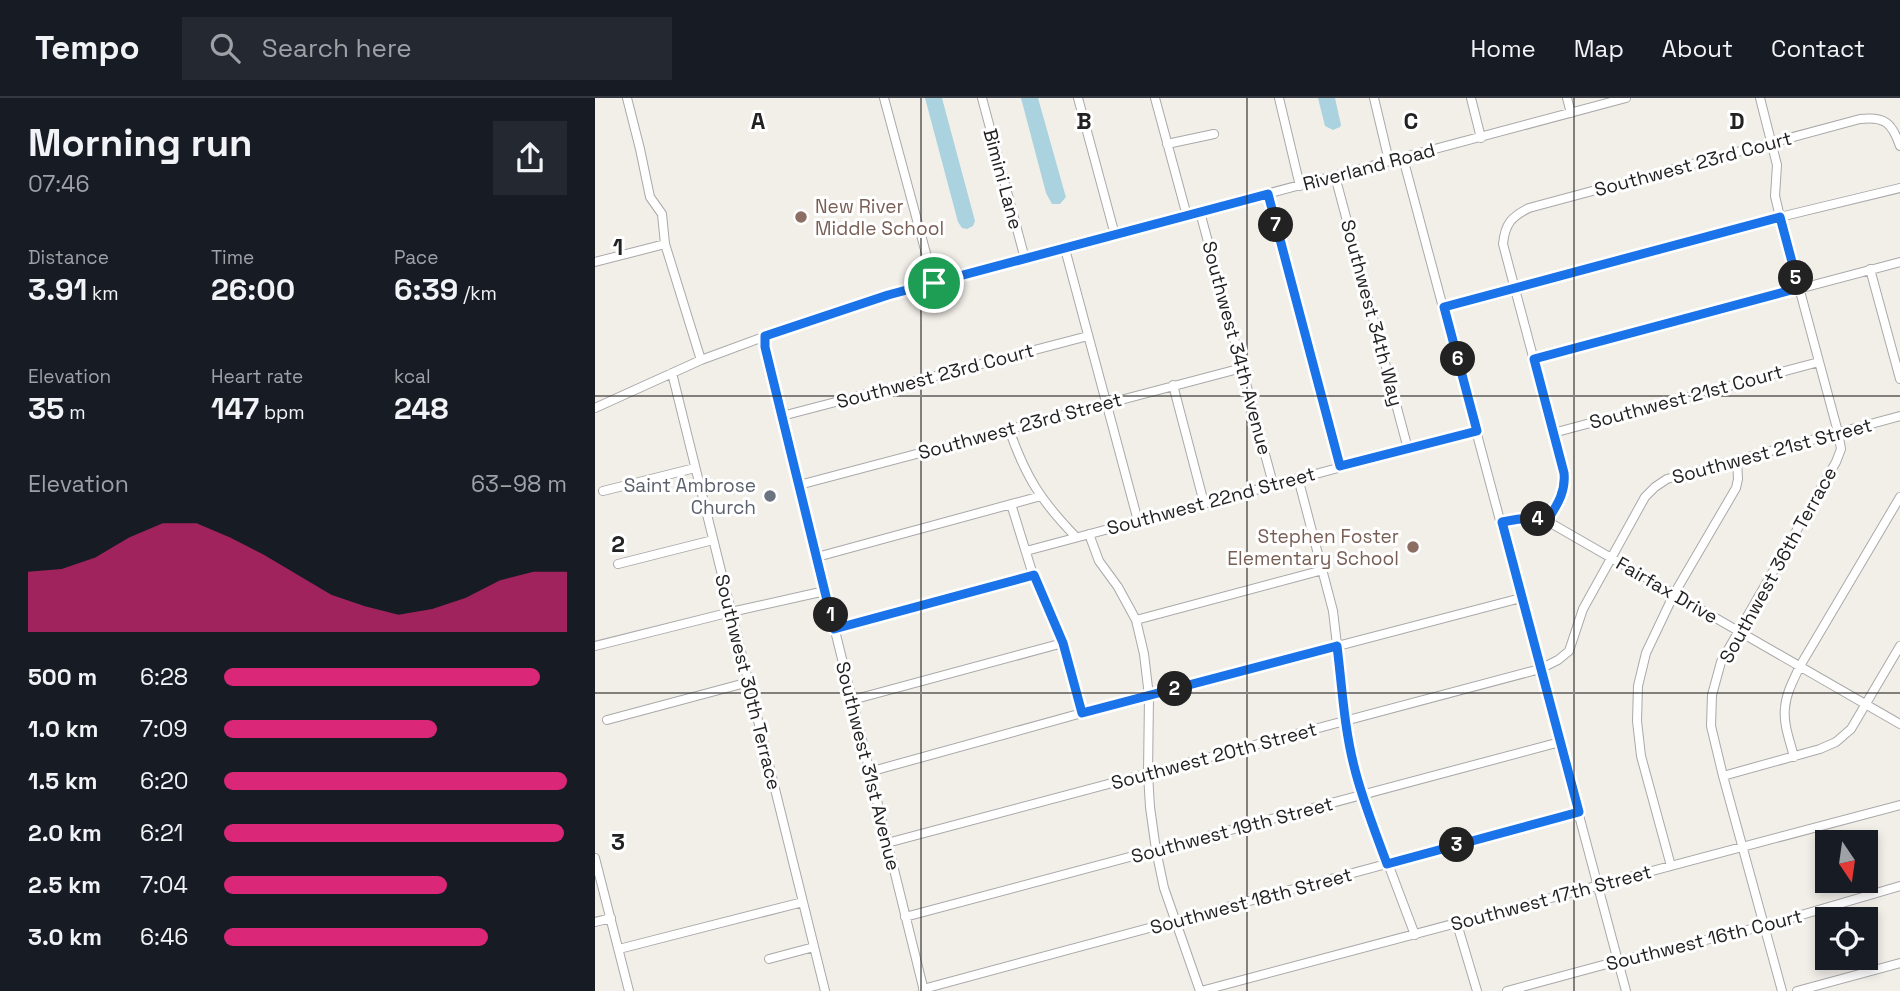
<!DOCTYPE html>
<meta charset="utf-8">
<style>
:root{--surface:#171b24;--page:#242831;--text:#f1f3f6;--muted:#9ea1a6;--line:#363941;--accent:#db2777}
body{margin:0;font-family:"Space Grotesk",sans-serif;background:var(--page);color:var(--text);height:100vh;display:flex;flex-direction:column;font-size:26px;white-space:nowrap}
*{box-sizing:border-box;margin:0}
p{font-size:23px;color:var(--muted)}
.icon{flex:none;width:38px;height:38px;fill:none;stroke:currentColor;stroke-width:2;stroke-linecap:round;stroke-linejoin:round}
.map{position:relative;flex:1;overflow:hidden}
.details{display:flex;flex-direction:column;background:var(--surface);width:595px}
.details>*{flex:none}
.needle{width:46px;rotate:167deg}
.fabs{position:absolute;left:1220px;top:732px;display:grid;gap:14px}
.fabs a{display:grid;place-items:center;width:63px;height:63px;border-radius:0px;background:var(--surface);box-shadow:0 4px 10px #0003;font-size:35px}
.pin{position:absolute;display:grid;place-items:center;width:60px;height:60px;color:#fff;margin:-30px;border:4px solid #fff;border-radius:50%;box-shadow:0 2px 7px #0007}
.km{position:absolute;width:35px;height:35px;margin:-18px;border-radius:50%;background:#222;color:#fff;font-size:19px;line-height:35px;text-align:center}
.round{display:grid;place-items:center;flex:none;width:74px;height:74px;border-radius:0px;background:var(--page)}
.summary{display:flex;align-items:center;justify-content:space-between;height:119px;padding:0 28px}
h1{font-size:38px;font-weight:800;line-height:52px}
.stats{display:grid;grid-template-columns:repeat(3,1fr);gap:10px;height:119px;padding:7px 28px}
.stats div{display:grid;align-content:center}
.stats b{font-size:30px;font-weight:800}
.stats small{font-size:19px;font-weight:400}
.stats p{font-size:19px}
.chart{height:196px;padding:14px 28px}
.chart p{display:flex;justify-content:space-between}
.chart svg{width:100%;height:126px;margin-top:7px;fill:var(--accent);opacity:.7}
ul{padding:0 28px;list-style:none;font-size:23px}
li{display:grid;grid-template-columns:112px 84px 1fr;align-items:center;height:52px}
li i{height:18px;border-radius:9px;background:var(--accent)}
header{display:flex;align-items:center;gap:42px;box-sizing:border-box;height:98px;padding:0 35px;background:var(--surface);border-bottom:2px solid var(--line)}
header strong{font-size:33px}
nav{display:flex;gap:38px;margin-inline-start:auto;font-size:24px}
.search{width:490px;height:63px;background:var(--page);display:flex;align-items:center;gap:18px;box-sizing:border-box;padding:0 24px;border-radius:0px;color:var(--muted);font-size:26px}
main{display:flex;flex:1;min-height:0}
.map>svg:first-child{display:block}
</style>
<header>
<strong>Tempo</strong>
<div class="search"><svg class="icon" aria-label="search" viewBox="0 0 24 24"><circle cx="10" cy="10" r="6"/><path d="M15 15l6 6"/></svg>Search here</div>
<nav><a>Home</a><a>Map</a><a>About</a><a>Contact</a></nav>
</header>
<main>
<section class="details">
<div class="summary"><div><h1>Morning run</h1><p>07:46</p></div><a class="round"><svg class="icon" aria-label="share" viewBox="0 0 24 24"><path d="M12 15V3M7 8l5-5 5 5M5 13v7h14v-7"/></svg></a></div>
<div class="stats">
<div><p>Distance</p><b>3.91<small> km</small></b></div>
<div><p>Time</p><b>26:00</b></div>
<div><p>Pace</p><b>6:39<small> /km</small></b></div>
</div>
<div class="stats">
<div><p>Elevation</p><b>35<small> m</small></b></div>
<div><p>Heart rate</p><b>147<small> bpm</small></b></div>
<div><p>kcal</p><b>248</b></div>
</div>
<div class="chart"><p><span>Elevation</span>63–98 m</p>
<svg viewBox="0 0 160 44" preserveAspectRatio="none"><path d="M0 44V23L10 22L20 18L30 11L40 6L50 6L60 11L70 17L80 24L90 31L100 35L110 38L120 36L130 32L140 26L150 23L160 23V44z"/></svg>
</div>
<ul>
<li><b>500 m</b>6:28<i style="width:92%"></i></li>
<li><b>1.0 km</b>7:09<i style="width:62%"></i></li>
<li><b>1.5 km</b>6:20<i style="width:100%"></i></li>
<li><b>2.0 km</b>6:21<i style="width:99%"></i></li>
<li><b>2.5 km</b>7:04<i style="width:65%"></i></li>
<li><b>3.0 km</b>6:46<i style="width:77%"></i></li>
</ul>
</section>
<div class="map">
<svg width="1305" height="893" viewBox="0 0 1305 893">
<rect width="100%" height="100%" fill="#f2efe9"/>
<path fill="#aad3df" d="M330,0H347L380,123L378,128L372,131L367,130L363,124Z
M426,0H443L470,96L471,99L465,106H457L451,95Z
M723,0H740L746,27L745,29L738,32L730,28Z"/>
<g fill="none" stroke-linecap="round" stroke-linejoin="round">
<g stroke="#a9a9a9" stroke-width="10">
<path id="minor" d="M32,0L45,51L55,99L67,116L70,146L106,262
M289,0L339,185
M387,0L430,161
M483,0L520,137
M560,0L592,118
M684,0L705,88
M779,0L794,63
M876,0L886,40
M972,0L976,15
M1165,0L1182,67L1180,98L1185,119L1243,334L1246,351L1241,364L1126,564L1117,597L1116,628L1128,678L1187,893
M572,46L619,36
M808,60L1031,893
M740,78L813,351
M673,96L745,368
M605,114L678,386
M470,151L543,423
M0,164L70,146
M1275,171L1305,281
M849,209L1185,119L1305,90
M170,238V249L329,893
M939,261L1305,164
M77,275L230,893
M578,287L609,405
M0,310L106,262L201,227L293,197L1031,0
M187,318L493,238
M414,331C430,378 446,403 481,439
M958,335L1224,264
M703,380L738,513L751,624L758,665L767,697L820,837
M204,387L647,270
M8,393L100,370
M416,406L438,477L468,545L487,615
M952,423C962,407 971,394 969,375L908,146C910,126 916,119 934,110L1265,21C1290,18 1297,25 1305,48
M907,424L924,421L952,423L1305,626
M494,436L504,463L523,489L541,522L549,556L554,598L553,676L555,709L561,752L569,790L605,893
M431,453L882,333
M222,459L446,398
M23,466L118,442
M541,522L728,472
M239,531L438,477
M0,548L136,514L230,493
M257,602L468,545
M12,622L154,584
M1199,659C1195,643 1188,626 1190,610C1191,595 1199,581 1205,568L1305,399
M274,674L487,615L926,500
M1128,678L1225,651L1241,644L1256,631L1305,548
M292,745L945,571L963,562L974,553L988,511L1050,399L1060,389L1072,381L1305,318
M0,760L34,893
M1076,768L1046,658L1042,623L1043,588L1051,555L1079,496L1141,390L1143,381L1142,362
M310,819L965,644
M0,824L16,820
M862,826L882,893
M24,851L208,804
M174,861L219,849
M328,891L984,714
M606,893L1305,707
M912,893L1023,863L1169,828L1305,788
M1202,893L1305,865"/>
</g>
<use href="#minor" stroke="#fff" stroke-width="8"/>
</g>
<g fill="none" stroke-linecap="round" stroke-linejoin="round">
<g stroke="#fff" stroke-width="14">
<path id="route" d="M673,96L745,368L882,333L849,209L1185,119L1204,190L939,261L969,375C971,394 962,407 952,423L924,421L907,424L984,714L792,766C780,733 767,701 759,668C749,629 747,588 742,548L487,615L468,545L439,477L239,531L170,249V238L293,197Z"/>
</g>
<use href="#route" stroke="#1a73e8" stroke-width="9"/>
</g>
<path fill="none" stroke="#222" stroke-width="2" stroke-opacity="0.55" d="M326,0V893M652,0V893M979,0V893M0,298H1305M0,595H1305"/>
<g fill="#8d6e63" stroke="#fff" stroke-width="2.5">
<circle cx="206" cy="119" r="7"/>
<circle cx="818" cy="449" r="7"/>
</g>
<circle fill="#6b7280" stroke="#fff" stroke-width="2.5" cx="175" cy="398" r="7"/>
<g text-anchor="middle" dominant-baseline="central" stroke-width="6" stroke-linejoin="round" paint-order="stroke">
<g font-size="19" fill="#222" stroke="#fff">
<text transform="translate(1098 66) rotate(-15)">Southwest 23rd Court</text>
<text transform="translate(774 69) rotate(-15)">Riverland Road</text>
<text transform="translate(408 81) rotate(75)">Bimini Lane</text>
<text transform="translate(777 215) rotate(75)">Southwest 34th Way</text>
<text transform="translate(642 250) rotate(75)">Southwest 34th Avenue</text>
<text transform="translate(340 278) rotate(-15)">Southwest 23rd Court</text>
<text transform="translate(1091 299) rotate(-15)">Southwest 21st Court</text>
<text transform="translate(425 328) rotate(-15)">Southwest 23rd Street</text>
<text transform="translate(1177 353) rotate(-15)">Southwest 21st Street</text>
<text transform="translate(616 403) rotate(-15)">Southwest 22nd Street</text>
<text transform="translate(1183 467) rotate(-61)">Southwest 36th Terrace</text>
<text transform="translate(1072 492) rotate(30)">Fairfax Drive</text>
<text transform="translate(153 584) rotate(76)">Southwest 30th Terrace</text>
<text transform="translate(619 658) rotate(-15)">Southwest 20th Street</text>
<text transform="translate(273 668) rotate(76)">Southwest 31st Avenue</text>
<text transform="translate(637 732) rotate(-15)">Southwest 19th Street</text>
<text transform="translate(956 800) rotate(-15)">Southwest 17th Street</text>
<text transform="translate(656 803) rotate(-15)">Southwest 18th Street</text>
<text transform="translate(1109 842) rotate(-14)">Southwest 16th Court</text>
</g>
<g font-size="19" fill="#785e54" stroke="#fff" text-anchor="start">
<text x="220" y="108">New River<tspan x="220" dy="22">Middle School</tspan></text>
<text x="804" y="438" text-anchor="end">Stephen Foster<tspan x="804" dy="22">Elementary School</tspan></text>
</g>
<g font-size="19" fill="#5b616d" stroke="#fff" text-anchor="end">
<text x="161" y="387">Saint Ambrose<tspan x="161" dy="22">Church</tspan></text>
</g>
</g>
<g font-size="23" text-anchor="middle" font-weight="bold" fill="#222" stroke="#fff" stroke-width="6" stroke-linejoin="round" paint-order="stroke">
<text x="163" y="31">A</text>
<text x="489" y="31">B</text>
<text x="816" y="31">C</text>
<text x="1142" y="31">D</text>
<text x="23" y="157">1</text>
<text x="23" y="454">2</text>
<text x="23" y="752">3</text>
</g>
</svg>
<div class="fabs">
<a><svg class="needle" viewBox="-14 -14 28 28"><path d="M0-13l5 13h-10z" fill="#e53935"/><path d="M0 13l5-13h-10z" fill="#9ea1a6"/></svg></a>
<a><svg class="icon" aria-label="locate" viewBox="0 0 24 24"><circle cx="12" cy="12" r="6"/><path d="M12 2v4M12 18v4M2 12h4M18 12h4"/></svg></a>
</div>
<div class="pin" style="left:339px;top:185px;background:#1e9e55"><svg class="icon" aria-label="arrive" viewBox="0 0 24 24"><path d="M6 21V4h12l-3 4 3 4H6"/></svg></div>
<b class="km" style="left:236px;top:517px">1</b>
<b class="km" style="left:580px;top:591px">2</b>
<b class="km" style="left:862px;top:747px">3</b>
<b class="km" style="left:943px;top:421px">4</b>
<b class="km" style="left:1201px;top:180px">5</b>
<b class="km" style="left:863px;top:261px">6</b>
<b class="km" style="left:681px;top:127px">7</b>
</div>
</main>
